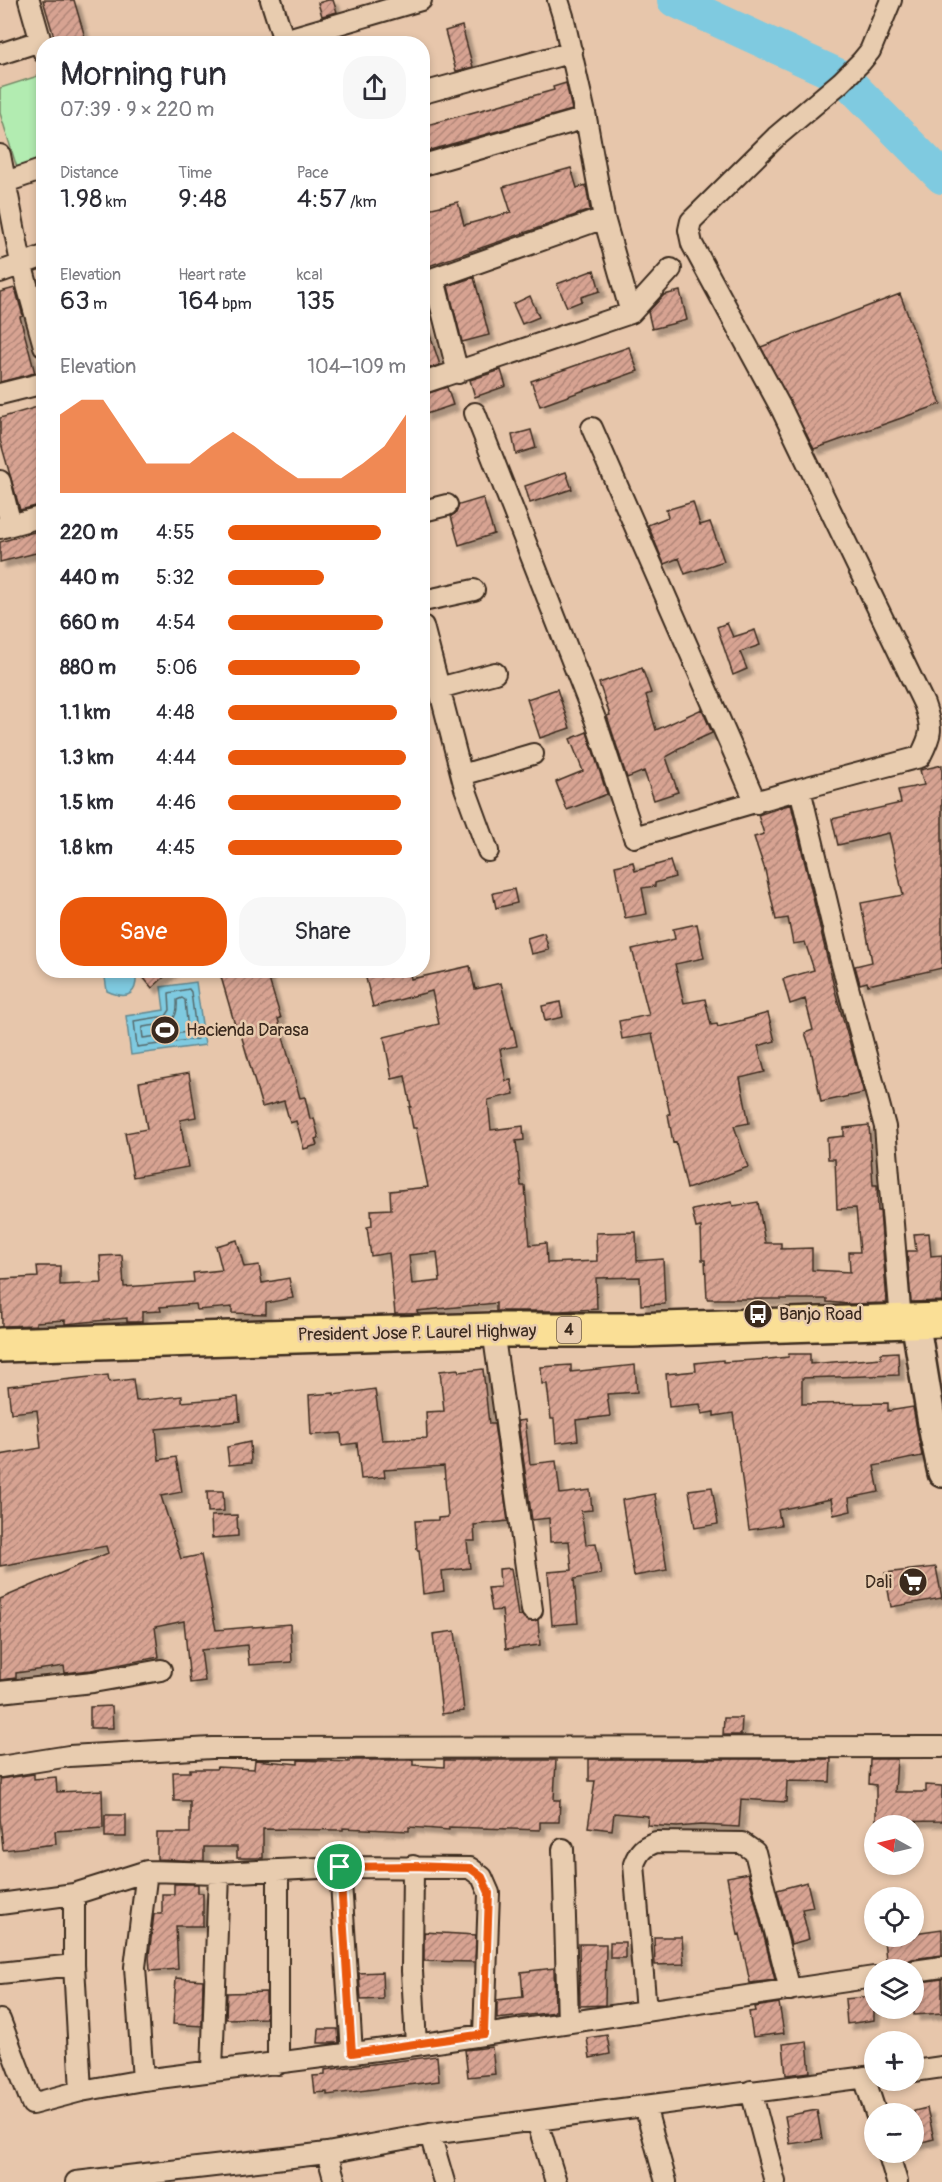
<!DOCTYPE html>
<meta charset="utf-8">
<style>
:root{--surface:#fff;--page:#f7f7f7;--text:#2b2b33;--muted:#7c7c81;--accent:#ea580c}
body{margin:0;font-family:Pangolin,sans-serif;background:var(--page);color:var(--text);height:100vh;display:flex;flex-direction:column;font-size:22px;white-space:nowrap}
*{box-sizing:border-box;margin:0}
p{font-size:20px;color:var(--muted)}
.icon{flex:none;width:33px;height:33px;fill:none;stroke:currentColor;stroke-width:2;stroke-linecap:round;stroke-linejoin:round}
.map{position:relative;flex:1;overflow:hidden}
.details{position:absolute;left:36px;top:36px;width:394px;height:942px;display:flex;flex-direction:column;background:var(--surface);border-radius:24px;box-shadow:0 3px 9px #0003}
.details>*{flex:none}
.needle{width:39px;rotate:278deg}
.tools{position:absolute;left:864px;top:1815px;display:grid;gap:12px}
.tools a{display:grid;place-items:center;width:60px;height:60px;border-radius:50%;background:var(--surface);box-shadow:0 3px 9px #0003;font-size:30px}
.pin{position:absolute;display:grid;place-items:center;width:51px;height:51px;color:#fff;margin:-26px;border:3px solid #fff;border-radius:50%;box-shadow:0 2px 6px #0007}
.round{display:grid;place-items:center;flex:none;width:63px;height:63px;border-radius:24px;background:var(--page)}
.headline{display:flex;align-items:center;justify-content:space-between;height:102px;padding:0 24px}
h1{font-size:33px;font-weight:600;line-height:45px}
.stats{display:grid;grid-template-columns:repeat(3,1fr);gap:9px;height:102px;padding:6px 24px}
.stats div{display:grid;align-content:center}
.stats b{font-size:26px;font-weight:600}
.stats small{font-size:16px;font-weight:400}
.stats p{font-size:16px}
.chart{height:168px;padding:12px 24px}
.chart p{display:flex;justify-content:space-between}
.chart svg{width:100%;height:108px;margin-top:6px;fill:var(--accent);opacity:.7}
.primary-button{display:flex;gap:12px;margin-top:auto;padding:12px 24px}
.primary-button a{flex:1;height:69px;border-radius:24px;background:var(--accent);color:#fff;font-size:24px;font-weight:600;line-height:69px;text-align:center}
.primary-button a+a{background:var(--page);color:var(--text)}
ul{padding:0 24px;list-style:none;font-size:20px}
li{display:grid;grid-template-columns:96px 72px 1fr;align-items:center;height:45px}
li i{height:15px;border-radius:8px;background:var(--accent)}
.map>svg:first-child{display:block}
</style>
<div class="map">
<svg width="942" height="2182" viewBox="0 0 942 2182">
<defs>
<pattern id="building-hatch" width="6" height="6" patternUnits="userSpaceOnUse" patternTransform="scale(1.5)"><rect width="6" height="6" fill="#d7a392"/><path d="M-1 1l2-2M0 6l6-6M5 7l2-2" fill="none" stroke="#b08577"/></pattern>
<filter id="shadow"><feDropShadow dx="5.5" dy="5.5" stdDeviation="1.5" flood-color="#0004"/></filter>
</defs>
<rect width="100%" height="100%" fill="#e7c6ab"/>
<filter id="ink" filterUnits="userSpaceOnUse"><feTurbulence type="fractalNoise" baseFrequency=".0167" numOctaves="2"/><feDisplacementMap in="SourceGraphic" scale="12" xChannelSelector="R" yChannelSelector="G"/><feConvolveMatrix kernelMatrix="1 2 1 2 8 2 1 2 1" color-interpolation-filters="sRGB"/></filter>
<g filter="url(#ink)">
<path fill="#b2ecb1" stroke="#768b68" stroke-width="1.5" d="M41,75L44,84L43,163L18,171L0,113V88Z"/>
<path fill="#7fcae0" stroke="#648a92" stroke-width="1.5" d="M104,971H136C138,994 129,1001 107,991Z
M196,982L205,1045L131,1055L126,1016L164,1010L161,987Z"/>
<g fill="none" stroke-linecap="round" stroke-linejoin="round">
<path stroke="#566a6c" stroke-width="1.5" d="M189,989L191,992L197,1039L137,1047L134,1021L166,1016L170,1010L169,993Z
M182,998L185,1000L188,1032L143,1038L142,1030L143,1027C164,1023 179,1027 177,1000Z"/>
<path stroke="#7fcae0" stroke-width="34" d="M674,0L844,78L942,177"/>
</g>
<path fill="url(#building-hatch)" stroke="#3b2a1e" stroke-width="1.5" fill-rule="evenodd" filter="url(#shadow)" d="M43,0H74L87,44H56Z
M328,0H333L337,12L322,16L318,3Z
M462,26L473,67L456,71L445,31Z
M566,83L572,110L423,152V126L554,90L553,87Z
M571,168L577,188L586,185L590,210L423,268V210L458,202L464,225L511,212L503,187Z
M594,270L600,291L581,297L582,301L567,307L557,284Z
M474,277L489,335L462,342L448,286Z
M15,288L23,316L20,317L35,373L0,382V292Z
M680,291L687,320L652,329L648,312L664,295Z
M900,294L941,404L814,449L761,347Z
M530,296L539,317L522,324L513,304Z
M426,323L440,365L423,370V324Z
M629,347L638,371L540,406L531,381Z
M501,370L506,386L475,397L470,380Z
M447,387L453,405L423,415V395Z
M44,405V504L20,510L0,440V418Z
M531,430L536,448L516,454L512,435Z
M566,472L572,489L530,503L525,486Z
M483,498L494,534L459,545L451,516L456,513L459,505Z
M693,502L700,525L710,522L724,561L685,574L679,558L664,564L648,525L668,517L666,510Z
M44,529V551L0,562V542Z
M727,623L733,637L755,630L760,645L740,652L747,669L733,675L717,627Z
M642,668L651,693L646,695L656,730L702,709L712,733L677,749V751L666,757L678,792L654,800L644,771L627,778L607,716L610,715L599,683Z
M557,689L570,728L540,738L527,699Z
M587,732L607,794L567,810L556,782L583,771L570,739Z
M942,765V968L868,985L867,982L860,984L855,966L872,962L861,903L903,895L889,833L838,845L832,819L901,803L898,790L924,785L920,770Z
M791,804L835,991L864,1093L821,1102L812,1054L805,1033L813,1030L805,999L790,1004L783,979L814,970L805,942L793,944L788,918L776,920L765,870L754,837L764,834L758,815Z
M670,861L675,877L655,883V886L642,888L647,914L625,918L615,866L633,862L635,871Z
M514,889L517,903L496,908L493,893Z
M697,924L704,958L675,964L684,1003L705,999L711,1025L717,1024L718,1027L768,1013L775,1041L758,1046L765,1072L740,1078L749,1123L734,1126L748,1167L687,1189L676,1142L673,1143L668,1114H670L652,1034L622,1039L619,1021L649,1015L632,949L675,939L673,929Z
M544,933L549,950L531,954L527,938Z
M470,966L475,989L501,983L512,1028L513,1027L517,1046L500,1049L506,1081L511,1080L514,1094L488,1100L491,1130L523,1126L524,1140L516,1141L521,1186H525L530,1245L546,1243L547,1263L597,1261L596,1233L636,1232L637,1261L663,1259L665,1304L641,1305L640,1277L596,1278L597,1309L560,1311H496V1303L417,1311L418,1314H395L389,1253L371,1256L367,1227L372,1226L371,1210L391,1209L390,1191L428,1187L416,1128H413L409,1107H411L405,1076L392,1079L384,1037L439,1024L432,991L373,1007L364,970H409L411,979ZM437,1252L440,1281L412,1284L409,1255Z
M137,970H172L152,988Z
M219,970H266L281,1018L278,1019L300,1098L305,1097L310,1119L314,1118L319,1138L315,1139L317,1145L304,1149L296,1121L290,1123L284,1101L262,1107L240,1031L237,1032Z
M560,1002L563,1017L545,1021L542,1006Z
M189,1073L196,1117L180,1120L188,1167L133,1177L125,1133L147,1129L139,1082Z
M869,1125L873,1185H877L878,1211H880L887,1303L850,1304L827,1302V1299H707L705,1260H702L701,1227L696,1228L692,1210L732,1202L733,1206L758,1202L765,1243H781V1249L812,1248V1270L850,1272L849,1252H860L856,1208L837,1209L835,1159H828L827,1138L844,1136V1128Z
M929,1233L931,1256L942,1255V1301L911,1302L907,1251H916L914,1234Z
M237,1240L244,1267L259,1265L262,1283L289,1278L293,1298L266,1303V1314L232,1313V1307L197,1310L196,1304L160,1307L161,1311L142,1312V1322H127V1318L65,1324V1320L36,1322V1325L2,1326L1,1279L38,1277L37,1266H60V1285L102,1283L100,1256L122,1255L124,1287L194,1282L193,1273L222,1270L216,1246Z
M898,1352L899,1375L802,1378V1404L888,1403V1411L913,1407L922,1456L874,1466L879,1492L849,1498L851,1511L834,1515L831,1499L778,1510L781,1525L749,1530L733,1413L714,1416V1412L702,1414L700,1404L669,1407L666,1374L696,1371L695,1363L723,1360V1362L769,1359L788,1357L789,1354H810V1364L881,1358V1353Z
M571,1365V1372L635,1365L637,1392L607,1394L610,1416L576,1420L578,1440L556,1443L554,1419H551L547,1384H542L541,1367Z
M458,1369L459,1372L483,1369L489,1424H494L508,1521L474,1525L475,1541H467L470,1568L442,1571L444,1591L423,1594L419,1550H417L415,1521L438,1520V1518L448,1517L444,1466L384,1470L385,1477L361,1479L357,1443L342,1445L341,1433L311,1435L309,1395L334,1393V1395L375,1389L382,1440L427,1438L426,1412L444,1411L440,1371Z
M108,1375L109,1382L133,1379L136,1401L182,1396V1402L238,1397L240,1421L156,1429L159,1460L176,1457L182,1492L161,1496L181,1559L201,1555L216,1630L290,1624L292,1662L249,1665L247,1645L201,1650L205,1681L190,1683L184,1621L155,1627L159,1657L91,1670L65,1673L64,1666L16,1673V1678L0,1680V1599L108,1553L106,1546L0,1566V1455L41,1448L37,1410L11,1413L8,1386Z
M525,1420L530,1464L556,1461L560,1494L590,1490L592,1510L581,1511L586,1544L596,1543L601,1574L574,1579L578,1623L552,1625L548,1572L572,1570L569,1541L550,1542L549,1518L532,1520L518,1421Z
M250,1442L251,1463L229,1465L227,1447Z
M712,1487L718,1524L695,1528L689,1490Z
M207,1491H223L224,1511L208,1512Z
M655,1494L667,1570L634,1576L622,1500Z
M237,1515L238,1536L212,1538L211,1516Z
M936,1567L942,1598L891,1607L885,1573Z
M511,1568L518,1616L522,1615L528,1621L538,1620L540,1645L506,1649L502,1610L492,1611L488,1588L500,1587L499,1569Z
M455,1631L464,1711L442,1714L433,1634Z
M112,1706L113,1728H90V1707Z
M724,1718H742L741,1735H723Z
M589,1759H831L830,1782L787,1781L786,1802L741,1799L739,1827L701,1825L677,1827L647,1825L648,1816L614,1813L612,1830L588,1827L595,1781H589Z
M870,1759H897L895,1792H926V1785L942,1786V1821L876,1822V1785L869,1784Z
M255,1760L298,1764V1760L349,1762V1760H413V1765L444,1767V1760H556L554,1800H560L559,1822H540V1830L449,1827V1830L409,1827V1831L343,1828V1830L263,1829V1858H237V1847H204V1861L157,1859V1833H190V1801H174L173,1772H190V1769H216L217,1767L254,1769Z
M34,1774V1779L56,1777L57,1792L102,1790L103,1828L55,1831L56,1844L3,1850L0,1818V1779Z
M105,1815H126V1837H105Z
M748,1873L775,1980L750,1983L740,1934L738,1935L727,1877Z
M807,1882L813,1907L802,1909L809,1939L791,1944L777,1890Z
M174,1884H198V1893H203V1926H176L178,1969L150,1971L149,1956L154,1914H162V1894H174Z
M942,1929V1955L912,1959L906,1962L903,1969L887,1970L884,1939L914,1937V1933Z
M424,1932L476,1935L475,1962L424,1961Z
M654,1937H682L684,1964L655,1965Z
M610,1942H625V1958H610Z
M579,1944H606L605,2005L580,2006Z
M554,1968L555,2012L497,2019V2000L523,1997L521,1972Z
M382,1972L383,1999L361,2000L359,1973Z
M176,1978L203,1980L202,2026L173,2024Z
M942,1979V2013L914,2015V1983Z
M266,1992V2018L226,2019L227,1993Z
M874,1996V2020L847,2024L845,1999Z
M779,2003L784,2033L753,2037L749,2012L756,2011L755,2007Z
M319,2029H338L339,2043H318Z
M607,2035L610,2054L590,2058L587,2038Z
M807,2041L810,2072L786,2075L783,2044Z
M492,2047L495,2074L468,2077L465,2050Z
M437,2056L439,2081L327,2095V2092L315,2093L313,2076L325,2075V2070Z
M927,2108L934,2139L914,2144V2111Z
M817,2110L822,2139L790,2144L785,2116Z"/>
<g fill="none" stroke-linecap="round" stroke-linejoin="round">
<g stroke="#3b2a1e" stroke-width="24">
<path id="street" d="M29,0L44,53
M271,0L285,44
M558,0L563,16L586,118
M891,0L870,51L861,62L841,82L776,137L691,221L689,230L692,244L781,408L924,704C933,729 932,734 920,757L800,789L840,957L885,1127L901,1321
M284,40L421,0
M0,54L40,41
M423,93L572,52
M0,155L21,263L44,346
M423,165L586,118L604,218L631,313L423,383
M0,184L44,169
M0,272L44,256
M434,279L458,373
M423,282L604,218
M631,313L671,269
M0,394L44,383
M475,413L595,719L634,837L800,789
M592,428L756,803
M0,481L11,525
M423,511L447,505
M0,528L44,516
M423,601L474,590
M423,626L465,788L488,851
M439,688L495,673
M462,775L533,754
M493,1330L532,1610
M0,1692L93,1682L161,1670
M0,1767L69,1756L212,1748L942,1747
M563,1849L568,2022
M413,1866L412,1971L416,2045
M340,1867L352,2053
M278,1870V2064
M74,1894V1965L81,2091
M0,1904L74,1894L147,1871L219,1873L340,1867L470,1868L482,1877L489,1893L484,2034
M914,1971L942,1967
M0,1973L74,1965
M646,2011L634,1864C639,1851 643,1847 656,1842L742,1843L755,1852L790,1990
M0,2020L32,2104L81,2091L143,2080L416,2045L874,1977
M212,2070L219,1873
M914,2071L942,2067
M864,2077L876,2114
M143,2080L135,1967L147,1871
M751,2091L775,2182
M645,2106L666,2182
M537,2121L556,2182
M430,2134L444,2182
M888,2152L897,2182
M327,2153L335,2182
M76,2182L327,2153L430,2134L874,2076"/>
</g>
<g stroke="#3b2a1e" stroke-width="32">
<path id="secondary" d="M915,1320L934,1436L942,1473"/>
</g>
<g stroke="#3b2a1e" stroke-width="38">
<path id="highway" d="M0,1345L493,1330H633L942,1320"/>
</g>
<use href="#street" stroke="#e8ccaf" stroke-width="20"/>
<use href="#secondary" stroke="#e8ccaf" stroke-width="27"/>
<use href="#highway" stroke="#fadf96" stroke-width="33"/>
</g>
</g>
<g fill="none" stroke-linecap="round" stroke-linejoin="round" filter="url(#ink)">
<g stroke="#fff" stroke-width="12">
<path id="route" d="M413,1866L470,1868L482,1877L489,1893L484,2034L352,2053L340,1867Z"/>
</g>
<use href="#route" stroke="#ea580c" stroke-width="8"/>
</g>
<defs>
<g id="stadium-disc" transform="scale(1.5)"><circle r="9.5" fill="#3b2a1e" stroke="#e8ccaf"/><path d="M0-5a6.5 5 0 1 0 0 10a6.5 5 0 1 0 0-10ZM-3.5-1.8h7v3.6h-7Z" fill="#fff"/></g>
<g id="bus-disc" transform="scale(1.5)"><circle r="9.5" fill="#3b2a1e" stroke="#e8ccaf"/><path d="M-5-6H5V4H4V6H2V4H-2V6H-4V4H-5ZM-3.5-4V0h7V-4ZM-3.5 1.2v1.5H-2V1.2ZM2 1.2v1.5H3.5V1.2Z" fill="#fff"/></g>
<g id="supermarket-disc" transform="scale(1.5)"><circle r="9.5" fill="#3b2a1e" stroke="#e8ccaf"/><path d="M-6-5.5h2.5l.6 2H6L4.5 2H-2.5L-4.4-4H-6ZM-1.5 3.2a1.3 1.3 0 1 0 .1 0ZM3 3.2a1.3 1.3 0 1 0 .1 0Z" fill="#fff"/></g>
</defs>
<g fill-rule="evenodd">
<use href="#stadium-disc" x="165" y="1030"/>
<use href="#bus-disc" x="758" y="1314"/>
<use href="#supermarket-disc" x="913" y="1582"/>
</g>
<g text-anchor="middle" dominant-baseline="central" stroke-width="5" stroke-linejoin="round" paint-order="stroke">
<rect fill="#e8ccaf" stroke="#6f5b4a" stroke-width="1.5" x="557" y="1317" width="24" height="26" rx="4.5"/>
<g font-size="16" font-weight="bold" fill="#3b2a1e">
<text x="569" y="1330">4</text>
</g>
<g font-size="18" fill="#3b2a1e" stroke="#e8ccaf" text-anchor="start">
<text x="186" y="1030">Hacienda Darasa</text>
<text x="779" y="1314">Banjo Road</text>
<text x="892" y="1582" text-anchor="end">Dali</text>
</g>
<g font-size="18" fill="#3b2a1e" stroke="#e8ccaf">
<text transform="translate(417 1333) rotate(-1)">President Jose P. Laurel Highway</text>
</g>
</g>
</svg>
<div class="tools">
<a><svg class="needle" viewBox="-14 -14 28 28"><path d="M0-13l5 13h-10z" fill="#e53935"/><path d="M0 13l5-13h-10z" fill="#7c7c81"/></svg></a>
<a><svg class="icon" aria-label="locate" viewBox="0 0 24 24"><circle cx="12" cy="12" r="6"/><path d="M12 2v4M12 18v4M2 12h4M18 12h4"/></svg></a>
<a><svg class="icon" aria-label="layers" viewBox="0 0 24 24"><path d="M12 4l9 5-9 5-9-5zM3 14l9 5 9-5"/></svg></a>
<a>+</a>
<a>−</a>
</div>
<div class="pin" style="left:340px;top:1867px;background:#1e9e55"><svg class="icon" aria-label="arrive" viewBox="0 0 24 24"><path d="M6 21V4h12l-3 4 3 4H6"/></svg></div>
<section class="details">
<div class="headline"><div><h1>Morning run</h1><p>07:39 · 9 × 220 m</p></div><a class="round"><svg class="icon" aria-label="share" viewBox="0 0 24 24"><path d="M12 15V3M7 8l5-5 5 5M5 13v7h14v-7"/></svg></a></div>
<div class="stats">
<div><p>Distance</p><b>1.98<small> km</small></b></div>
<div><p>Time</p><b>9:48</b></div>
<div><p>Pace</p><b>4:57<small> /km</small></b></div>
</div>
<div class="stats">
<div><p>Elevation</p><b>63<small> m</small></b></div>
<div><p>Heart rate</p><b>164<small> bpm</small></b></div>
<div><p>kcal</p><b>135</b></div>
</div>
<div class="chart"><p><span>Elevation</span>104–109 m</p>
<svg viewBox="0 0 160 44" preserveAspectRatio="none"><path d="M0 44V12L10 6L20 6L30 19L40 32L50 32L60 32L70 25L80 19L90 25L100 32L110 38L120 38L130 38L140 32L150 25L160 12V44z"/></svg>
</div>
<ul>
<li><b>220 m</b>4:55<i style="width:86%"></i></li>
<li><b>440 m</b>5:32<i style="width:54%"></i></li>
<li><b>660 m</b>4:54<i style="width:87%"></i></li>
<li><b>880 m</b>5:06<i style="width:74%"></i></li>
<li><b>1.1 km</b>4:48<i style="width:95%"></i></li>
<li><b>1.3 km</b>4:44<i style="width:100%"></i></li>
<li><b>1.5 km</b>4:46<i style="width:97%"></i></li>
<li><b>1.8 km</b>4:45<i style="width:98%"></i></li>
</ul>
<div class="primary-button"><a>Save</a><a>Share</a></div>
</section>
</div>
